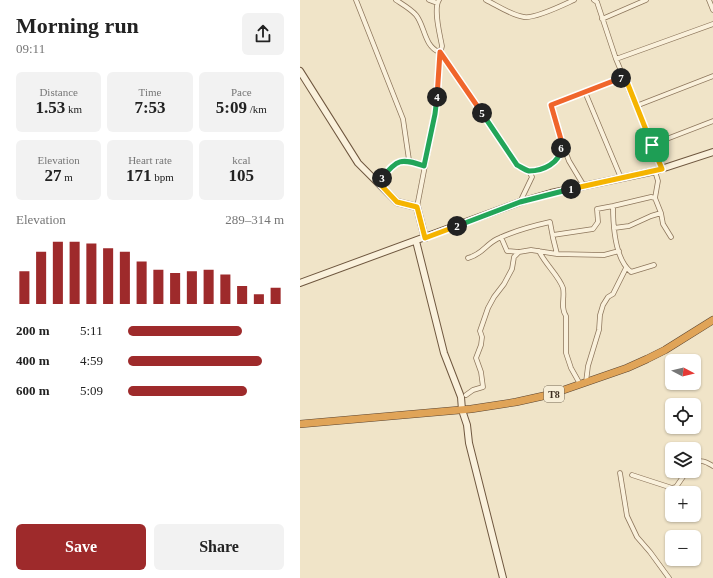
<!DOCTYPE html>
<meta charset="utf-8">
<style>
:root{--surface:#fff;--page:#f2f2f2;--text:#222;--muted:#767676;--accent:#9e2a2b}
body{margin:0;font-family:"Times New Roman",serif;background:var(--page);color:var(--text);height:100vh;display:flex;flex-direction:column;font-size:15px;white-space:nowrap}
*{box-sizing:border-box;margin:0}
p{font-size:13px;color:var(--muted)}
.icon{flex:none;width:22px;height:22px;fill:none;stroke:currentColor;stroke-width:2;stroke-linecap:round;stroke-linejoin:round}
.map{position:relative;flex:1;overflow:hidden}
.drawer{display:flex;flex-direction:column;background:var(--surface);width:300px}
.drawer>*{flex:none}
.needle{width:26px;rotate:97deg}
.buttons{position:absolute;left:365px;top:354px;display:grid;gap:8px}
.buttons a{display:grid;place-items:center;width:36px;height:36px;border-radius:6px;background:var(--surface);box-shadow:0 1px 3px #0004;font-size:20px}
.pin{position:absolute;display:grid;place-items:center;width:34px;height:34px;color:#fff;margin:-17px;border-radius:8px;box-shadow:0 2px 6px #0006}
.km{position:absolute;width:20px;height:20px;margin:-10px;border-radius:50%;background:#222;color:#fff;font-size:11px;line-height:20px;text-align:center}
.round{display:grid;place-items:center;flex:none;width:42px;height:42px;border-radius:6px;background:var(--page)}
.summary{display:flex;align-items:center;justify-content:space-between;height:68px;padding:0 16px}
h1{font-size:22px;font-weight:700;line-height:30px}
.metrics{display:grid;grid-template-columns:repeat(3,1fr);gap:6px;height:68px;padding:4px 16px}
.metrics div{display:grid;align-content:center;border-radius:6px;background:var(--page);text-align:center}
.metrics b{font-size:17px;font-weight:700}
.metrics small{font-size:11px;font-weight:400}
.metrics p{font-size:11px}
.chart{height:112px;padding:8px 16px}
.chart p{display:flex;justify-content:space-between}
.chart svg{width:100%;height:72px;margin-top:4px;stroke:var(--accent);stroke-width:6}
.button{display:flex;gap:8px;margin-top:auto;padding:8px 16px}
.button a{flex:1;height:46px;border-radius:6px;background:var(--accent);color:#fff;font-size:16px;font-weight:700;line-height:46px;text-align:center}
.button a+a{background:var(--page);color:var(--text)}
ul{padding:0 16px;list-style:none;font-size:13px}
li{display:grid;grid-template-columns:64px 48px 1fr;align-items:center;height:30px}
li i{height:10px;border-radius:5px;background:var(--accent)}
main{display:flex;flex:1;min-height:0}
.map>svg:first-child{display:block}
</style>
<main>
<section class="drawer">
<div class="summary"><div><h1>Morning run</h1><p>09:11</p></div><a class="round"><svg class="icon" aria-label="share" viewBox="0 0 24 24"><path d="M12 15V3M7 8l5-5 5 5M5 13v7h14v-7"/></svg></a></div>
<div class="metrics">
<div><p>Distance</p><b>1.53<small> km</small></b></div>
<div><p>Time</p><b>7:53</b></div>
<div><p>Pace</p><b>5:09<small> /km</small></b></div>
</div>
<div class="metrics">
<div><p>Elevation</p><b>27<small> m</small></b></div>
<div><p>Heart rate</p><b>171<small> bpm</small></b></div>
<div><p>kcal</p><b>105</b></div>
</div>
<div class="chart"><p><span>Elevation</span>289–314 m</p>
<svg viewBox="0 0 160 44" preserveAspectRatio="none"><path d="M5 44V24M15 44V12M25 44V6M35 44V6M45 44V7M55 44V10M65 44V12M75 44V18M85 44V23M95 44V25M105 44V24M115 44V23M125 44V26M135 44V33M145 44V38M155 44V34"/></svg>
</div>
<ul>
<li><b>200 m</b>5:11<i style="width:73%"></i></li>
<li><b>400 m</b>4:59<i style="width:86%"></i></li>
<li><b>600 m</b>5:09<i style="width:76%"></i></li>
</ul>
<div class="button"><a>Save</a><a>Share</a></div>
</section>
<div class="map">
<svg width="413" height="578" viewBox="0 0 413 578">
<rect width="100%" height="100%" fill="#f0e4c8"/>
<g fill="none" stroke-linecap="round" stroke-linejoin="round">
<g stroke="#8d765c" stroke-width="5.5">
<path id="street" d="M56,0L103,119L109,160L124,166
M96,0C102,4 111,9 116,15C125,26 124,46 139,52L141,50L142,46C140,35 133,9 139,0
M129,0L137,3
M186,0C198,6 211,15 224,17C235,19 263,5 274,0
M294,0L297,2L316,59L362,169
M409,0L413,10
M302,19L346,0
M140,52L217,165L229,171L232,177L220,202
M316,59L413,24
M336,106L413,76
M351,145L413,121
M229,171C245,169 261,163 262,145
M355,171L358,181L355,198L361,213L363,224L371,237
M321,178L285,92L319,78L325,77
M78,182C89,169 91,162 109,160
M284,186L269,161L262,143L251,105L285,92
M313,206C313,226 315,259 331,272L354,265
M117,207L135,114L140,52
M314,228L329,226L351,216L361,213
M253,235L293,229L298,222L297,209L313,206L351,197L355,198
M201,237L207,251L219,252L231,250L257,254L304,255L319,251
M239,251C245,264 259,276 263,288C265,298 260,307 266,316V353L271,368L280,384
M168,258C183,254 185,245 197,239C214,231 232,226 250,222L253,238L257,254
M286,382L288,366L299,330L300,315L303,305L308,297L313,294L326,268
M166,395L173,390L183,387L181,372L176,358L181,345L182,337L180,331L188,308L194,297L204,284L212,269L214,257L219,252
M394,463C402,459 406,462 413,466
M320,473L327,516L337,537L350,552L369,578
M332,475L372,488L376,487L387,471"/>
</g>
<g stroke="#6f573f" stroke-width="8">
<path id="secondary" d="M0,71L58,163L97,202L117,207L125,238
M116,241L144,353L161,397L162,410L167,425L169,443L203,578
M0,283L220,202L251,193L355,171L413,152"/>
</g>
<g stroke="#5b4430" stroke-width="8">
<path id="highway" d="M0,424L171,409L216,402L252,394L327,368L347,359L365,350L413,320"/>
</g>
<use href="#street" stroke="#faf1dc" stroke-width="4"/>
<use href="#secondary" stroke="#faf1dc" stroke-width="6"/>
<use href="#highway" stroke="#e0a458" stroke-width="7"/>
</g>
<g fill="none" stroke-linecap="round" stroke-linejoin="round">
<g stroke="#fff" stroke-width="8">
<path id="split-1" d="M271,189L362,169L352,145"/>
</g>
<g stroke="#fff" stroke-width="8">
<path id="split-2" d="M157,226L220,202L271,189"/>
</g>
<g stroke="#fff" stroke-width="8">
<path id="split-3" d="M82,178L78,182L97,202L117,207L125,238L157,226"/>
</g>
<g stroke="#fff" stroke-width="8">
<path id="split-4" d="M82,178C97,159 101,158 124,166L135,114L137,97"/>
</g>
<g stroke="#fff" stroke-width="8">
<path id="split-5" d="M137,97L140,52L182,113"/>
</g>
<g stroke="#fff" stroke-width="8">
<path id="split-6" d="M182,113L217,165C221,167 225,170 229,171C243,171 260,163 261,148"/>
</g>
<g stroke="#fff" stroke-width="8">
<path id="split-7" d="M261,148L262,143L251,105L321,78"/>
</g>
<g stroke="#fff" stroke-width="8">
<path id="split-8" d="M321,78L325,77L352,145"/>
</g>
<use href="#split-1" stroke="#f5b400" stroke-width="5"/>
<use href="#split-2" stroke="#22a559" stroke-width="5"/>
<use href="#split-3" stroke="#f5b400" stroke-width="5"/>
<use href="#split-4" stroke="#22a559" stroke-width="5"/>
<use href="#split-5" stroke="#f0652b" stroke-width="5"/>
<use href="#split-6" stroke="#22a559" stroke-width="5"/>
<use href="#split-7" stroke="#f0652b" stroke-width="5"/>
<use href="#split-8" stroke="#f5b400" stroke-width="5"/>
</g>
<g text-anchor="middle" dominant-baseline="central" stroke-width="4" stroke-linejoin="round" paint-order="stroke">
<rect fill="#f7eed8" stroke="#756857" stroke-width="1" x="244" y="386" width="20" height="16" rx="3"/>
<g font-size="10" font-weight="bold" fill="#3d2e20">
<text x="254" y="394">T8</text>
</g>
</g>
</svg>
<div class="buttons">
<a><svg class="needle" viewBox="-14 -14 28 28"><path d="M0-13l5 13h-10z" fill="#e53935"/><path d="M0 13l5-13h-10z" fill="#767676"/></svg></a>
<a><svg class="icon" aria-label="locate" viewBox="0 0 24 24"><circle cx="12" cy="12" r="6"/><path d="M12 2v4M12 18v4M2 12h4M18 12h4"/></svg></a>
<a><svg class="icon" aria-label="layers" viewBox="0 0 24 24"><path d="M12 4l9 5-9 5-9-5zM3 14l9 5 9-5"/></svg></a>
<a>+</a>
<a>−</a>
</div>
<div class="pin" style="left:352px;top:145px;background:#1e9e55"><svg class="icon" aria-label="arrive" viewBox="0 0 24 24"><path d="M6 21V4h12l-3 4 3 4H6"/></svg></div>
<b class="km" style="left:271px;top:189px">1</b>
<b class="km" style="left:157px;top:226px">2</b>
<b class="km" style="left:82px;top:178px">3</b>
<b class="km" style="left:137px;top:97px">4</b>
<b class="km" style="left:182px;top:113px">5</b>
<b class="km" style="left:261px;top:148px">6</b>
<b class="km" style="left:321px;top:78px">7</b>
</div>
</main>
